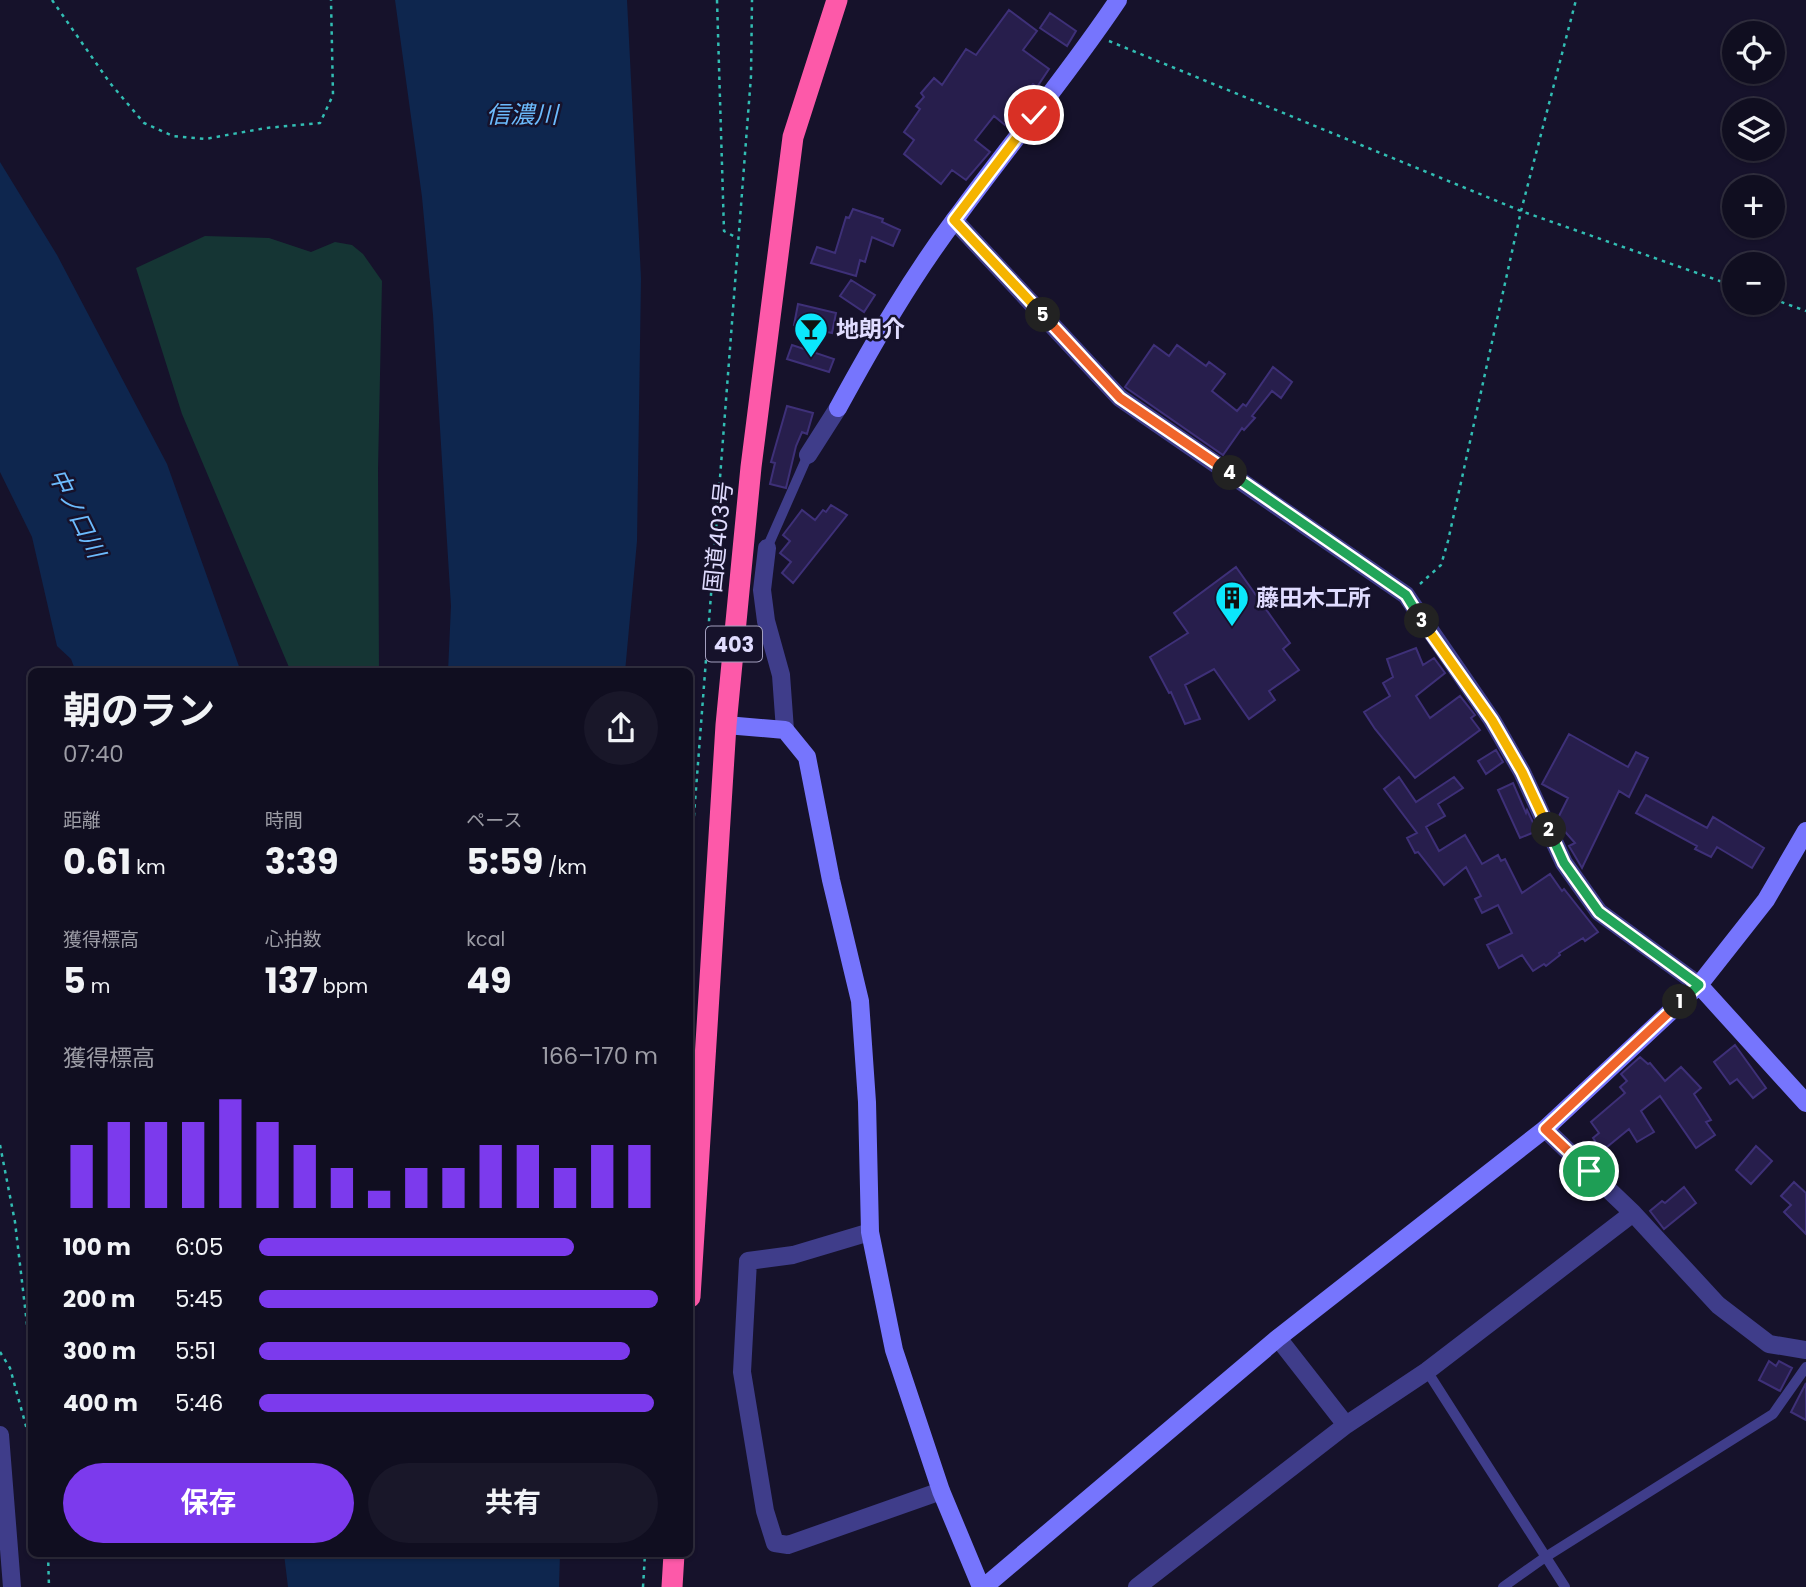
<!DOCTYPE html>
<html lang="ja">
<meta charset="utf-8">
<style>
:root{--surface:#100e20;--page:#191729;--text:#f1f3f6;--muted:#9c9ca5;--line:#302e3e;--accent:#7c3aed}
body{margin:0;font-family:Poppins,"Noto Sans JP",sans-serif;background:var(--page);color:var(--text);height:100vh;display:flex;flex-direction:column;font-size:26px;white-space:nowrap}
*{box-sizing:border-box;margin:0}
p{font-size:23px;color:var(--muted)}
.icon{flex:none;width:38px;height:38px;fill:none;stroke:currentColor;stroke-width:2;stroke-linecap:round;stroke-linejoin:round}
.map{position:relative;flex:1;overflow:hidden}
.side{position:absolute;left:28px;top:668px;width:665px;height:889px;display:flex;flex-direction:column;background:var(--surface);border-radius:10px;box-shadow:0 2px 5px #0004,0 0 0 2px var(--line)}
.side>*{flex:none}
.controls{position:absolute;left:1722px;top:21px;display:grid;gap:14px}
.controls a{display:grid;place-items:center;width:63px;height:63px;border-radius:50%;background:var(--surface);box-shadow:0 2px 5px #0004,0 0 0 2px var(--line);font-size:35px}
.pin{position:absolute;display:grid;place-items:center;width:60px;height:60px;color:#fff;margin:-30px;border:4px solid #fff;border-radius:50%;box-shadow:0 2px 7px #0007}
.km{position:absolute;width:35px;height:35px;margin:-18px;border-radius:50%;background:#222;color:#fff;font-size:19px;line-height:35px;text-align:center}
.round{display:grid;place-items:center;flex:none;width:74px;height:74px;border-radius:37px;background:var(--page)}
.overview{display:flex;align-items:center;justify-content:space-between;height:119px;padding:0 35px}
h1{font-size:38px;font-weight:700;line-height:52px}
.figures{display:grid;grid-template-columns:repeat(3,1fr);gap:10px;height:119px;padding:7px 35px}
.figures div{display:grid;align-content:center}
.figures b{font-size:35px;font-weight:700}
.figures small{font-size:19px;font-weight:400}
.figures p{font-size:19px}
.chart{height:196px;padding:14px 35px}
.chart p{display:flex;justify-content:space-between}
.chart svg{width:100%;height:126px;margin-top:7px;stroke:var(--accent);stroke-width:6}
.button{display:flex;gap:14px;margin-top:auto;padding:14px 35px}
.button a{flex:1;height:80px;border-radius:42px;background:var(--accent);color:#fff;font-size:28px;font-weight:700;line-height:80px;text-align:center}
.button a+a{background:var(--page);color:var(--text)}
ul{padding:0 35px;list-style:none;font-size:23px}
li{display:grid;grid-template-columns:112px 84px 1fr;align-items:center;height:52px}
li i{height:18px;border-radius:9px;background:var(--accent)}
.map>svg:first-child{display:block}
</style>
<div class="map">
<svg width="1806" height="1587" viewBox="0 0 1806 1587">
<rect width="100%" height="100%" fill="#16122b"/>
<path fill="#153534" d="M205,236L269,238L311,252L335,242L352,245L363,254L382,281L378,469L379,672H291L182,414L136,268Z"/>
<path fill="#0e264e" d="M395,0H627L641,278L637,541L625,672H448L451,606L433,315L422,197Z
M0,162L57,255L167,464L241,672H76L71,659L57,646L32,537L0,472Z
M284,1554H560L559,1587H288Z"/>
<path fill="#271e4c" stroke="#3e3078" stroke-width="2" d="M1009,10L1037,31L1023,50L1049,69L1037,87L1033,84L1012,109L1015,111L1005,125L994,116L975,140L990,152L966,180L952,170L941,184L904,154L914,140L904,132L920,109L916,106L924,97L921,93L934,78L942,85L966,49L976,55Z
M1050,13L1076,31L1067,46L1040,28Z
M853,209L883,219L882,222L900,230L893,246L872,237L865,262L860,260L856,276L811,263L817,247L835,253L846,217L849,218Z
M851,280L875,295L864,312L840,296Z
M798,304L836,313L832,333L794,325Z
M792,345L834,359L829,372L787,359Z
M1154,345L1169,356L1177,345L1206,366L1209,362L1225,374L1212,391L1237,411L1243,404L1246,406L1273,367L1292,382L1281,398L1272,391L1252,416L1255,418L1244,430L1242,428L1223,455L1125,387Z
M787,406L813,413L807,434L802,432L796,446L786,488L770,484L775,463L771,462Z
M831,505L847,515L793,583L782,573L791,562L780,553L790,541L783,535L802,510L815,520L823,510L826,512Z
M1236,567L1290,643L1283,649L1299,670L1269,691L1275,700L1249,719L1214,669L1185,685L1200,719L1185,724L1171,692L1169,693L1150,657L1188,633L1174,613Z
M1416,648L1423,665L1434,658L1445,673L1416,696L1430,718L1460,696L1475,715L1471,718L1480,730L1415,778L1375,729L1364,712L1390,696L1383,683L1393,677L1387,659Z
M1569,734L1628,767L1636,752L1648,758L1629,797L1619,791L1582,868L1569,846L1575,843L1560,826L1557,820L1568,798L1542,784Z
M1496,750L1503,762L1486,774L1478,761Z
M1399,777L1416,802L1454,777L1463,788L1438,804L1445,816L1426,827L1439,851L1465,835L1482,864L1498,855L1501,861L1505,859L1522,893L1550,874L1562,891L1564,889L1598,932L1585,941L1583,938L1559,953L1560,955L1546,966L1544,964L1533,971L1522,955L1499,968L1487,945L1512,933L1498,905L1482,913L1475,899L1481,896L1466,867L1444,885L1418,852L1415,853L1407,838L1417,833L1384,789Z
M1513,783L1526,813L1527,810L1537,831L1520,838L1498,790Z
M1646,795L1707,828L1713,817L1764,848L1752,868L1717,847L1711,857L1695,849L1697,846L1636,813Z
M1735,1045L1766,1088L1753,1098L1737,1079L1730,1084L1714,1062Z
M1640,1057L1648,1064L1650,1063L1665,1081L1681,1067L1701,1088L1694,1094L1711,1120L1706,1122L1715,1135L1696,1148L1660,1096L1641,1111L1654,1132L1637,1142L1629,1129L1602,1151L1593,1138L1599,1133L1591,1122L1625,1093L1620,1087L1627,1081L1621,1074Z
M1756,1146L1772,1161L1751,1184L1736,1170Z
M1794,1182L1806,1193V1234L1784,1212L1791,1205L1781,1196Z
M1684,1187L1696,1203L1664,1229L1650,1211L1662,1201L1665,1203Z
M1769,1361L1776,1366L1779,1361L1792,1368L1780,1391L1759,1380Z
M1806,1383V1420L1791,1412Z"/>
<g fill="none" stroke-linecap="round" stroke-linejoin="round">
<path stroke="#32bdb3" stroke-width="2.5" stroke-dasharray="3.5 5" stroke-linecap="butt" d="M52,0L110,83L144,123L173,136L205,139L266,128L320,123L333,95L331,0
M717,0L724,231L739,239
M1109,41L1521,211L1734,286
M1773,299L1806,311
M1420,584L1441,565L1448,541L1521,211L1576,0
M690,867L751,76L752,0
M0,1145L15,1222L32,1367
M0,1352L10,1368L29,1437L32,1440
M48,1554L49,1587
M643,1587L645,1554"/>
<path stroke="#3f3d8a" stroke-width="10" d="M767,548L808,455
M1427,1371L1565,1587
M1503,1587L1544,1558L1773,1414L1806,1367"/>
<path stroke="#3f3d8a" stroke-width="18" d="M954,220L1120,398L1406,595L1492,720L1522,772L1564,863L1599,912L1699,985
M808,455L838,408
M767,548L762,590L766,621L781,675L785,730
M1545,1129L1633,1213L1718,1305L1769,1344L1806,1350
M870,1232L793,1255L748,1261L742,1372L765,1511L775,1543L788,1545L941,1491
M1278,1338L1346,1425
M0,1435L12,1587
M1137,1587L1346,1425L1427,1371L1633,1213"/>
<path stroke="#7675fd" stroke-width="18" d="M838,408C874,342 911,278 956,218C1009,145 1068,75 1118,0
M726,725L785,730L807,757L831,880L860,1001L867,1102L870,1232L894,1350L941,1491L981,1587
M1699,985L1806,1103
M984,1587L1278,1338L1545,1129L1699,985L1766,900L1806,831"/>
<path stroke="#fd59a9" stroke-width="21" d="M690,1297L726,725L751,467L793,137L837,0
M672,1587L674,1554"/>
</g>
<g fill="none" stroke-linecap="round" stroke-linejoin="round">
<g stroke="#fff" stroke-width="14">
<path id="split-1" d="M1589,1171L1545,1129L1680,1002"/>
</g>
<g stroke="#fff" stroke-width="14">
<path id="split-2" d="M1549,830L1564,863L1599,912L1699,985L1680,1002"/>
</g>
<g stroke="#fff" stroke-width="14">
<path id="split-3" d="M1422,621L1492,720L1522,772L1549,830"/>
</g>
<g stroke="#fff" stroke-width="14">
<path id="split-4" d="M1230,473L1406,595L1422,621"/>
</g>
<g stroke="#fff" stroke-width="14">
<path id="split-5" d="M1043,315L1120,398L1230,473"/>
</g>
<g stroke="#fff" stroke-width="14">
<path id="split-6" d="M1034,115L954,220L1043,315"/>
</g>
<use href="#split-1" stroke="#f0652b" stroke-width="9"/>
<use href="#split-2" stroke="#22a559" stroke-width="9"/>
<use href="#split-3" stroke="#f5b400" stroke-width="9"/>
<use href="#split-4" stroke="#22a559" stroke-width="9"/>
<use href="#split-5" stroke="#f0652b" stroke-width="9"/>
<use href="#split-6" stroke="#f5b400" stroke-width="9"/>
</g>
<defs>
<g id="bar-pin" transform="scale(1.75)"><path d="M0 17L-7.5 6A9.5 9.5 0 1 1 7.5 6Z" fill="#0be7fc" stroke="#16122b"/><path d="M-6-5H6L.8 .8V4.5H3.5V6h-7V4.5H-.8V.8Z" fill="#111"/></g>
<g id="building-pin" transform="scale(1.75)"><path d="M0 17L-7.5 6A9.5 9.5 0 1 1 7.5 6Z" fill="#0be7fc" stroke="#16122b"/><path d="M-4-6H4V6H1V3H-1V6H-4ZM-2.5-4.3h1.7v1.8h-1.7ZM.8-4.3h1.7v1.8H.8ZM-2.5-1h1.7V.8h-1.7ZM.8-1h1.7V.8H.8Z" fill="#111"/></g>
</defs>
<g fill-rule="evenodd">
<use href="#bar-pin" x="811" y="329"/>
<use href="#building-pin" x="1232" y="598"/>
</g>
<g text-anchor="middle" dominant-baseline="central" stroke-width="5" stroke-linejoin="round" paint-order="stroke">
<rect fill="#16122b" stroke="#a39fbf" stroke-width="2" x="706" y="626.5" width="56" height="35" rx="5"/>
<g font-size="21" font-weight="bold" fill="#e0dcff">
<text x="734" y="644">403</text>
</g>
<g font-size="23" font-weight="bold" fill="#e0dcff" stroke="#16122b" text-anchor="start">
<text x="836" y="329">地朗介</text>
<text x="1256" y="598">藤田木工所</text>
</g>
<g font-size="23" fill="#e0dcff" stroke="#16122b">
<text transform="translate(718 537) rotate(-84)">国道403号</text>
</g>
<g font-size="24" font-style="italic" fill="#6cbbfd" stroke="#16122b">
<text x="522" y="114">信濃川</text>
<text transform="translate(77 513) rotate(64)">中ノ口川</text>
</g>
</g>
</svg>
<div class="controls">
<a><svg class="icon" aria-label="locate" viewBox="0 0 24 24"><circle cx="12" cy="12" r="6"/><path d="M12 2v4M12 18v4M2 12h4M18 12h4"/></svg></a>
<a><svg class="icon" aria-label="layers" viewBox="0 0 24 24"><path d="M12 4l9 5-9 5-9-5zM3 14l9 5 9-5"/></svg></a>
<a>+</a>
<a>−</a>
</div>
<div class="pin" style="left:1589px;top:1171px;background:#1e9e55"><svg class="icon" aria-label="arrive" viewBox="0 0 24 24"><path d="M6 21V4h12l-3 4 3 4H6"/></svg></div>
<div class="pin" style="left:1034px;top:115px;background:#d93025"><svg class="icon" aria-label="check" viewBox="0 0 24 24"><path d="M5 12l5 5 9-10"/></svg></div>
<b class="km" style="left:1680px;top:1002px">1</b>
<b class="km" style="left:1549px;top:830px">2</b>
<b class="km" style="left:1422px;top:621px">3</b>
<b class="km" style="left:1230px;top:473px">4</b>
<b class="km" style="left:1043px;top:315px">5</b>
<section class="side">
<div class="overview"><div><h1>朝のラン</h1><p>07:40</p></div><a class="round"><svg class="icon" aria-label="share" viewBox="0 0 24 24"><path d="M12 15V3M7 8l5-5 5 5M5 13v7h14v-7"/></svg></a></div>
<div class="figures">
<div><p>距離</p><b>0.61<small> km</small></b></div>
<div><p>時間</p><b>3:39</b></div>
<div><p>ペース</p><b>5:59<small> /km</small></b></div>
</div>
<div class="figures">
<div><p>獲得標高</p><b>5<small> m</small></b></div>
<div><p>心拍数</p><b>137<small> bpm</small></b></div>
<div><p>kcal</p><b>49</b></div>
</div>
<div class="chart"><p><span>獲得標高</span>166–170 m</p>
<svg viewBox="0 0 160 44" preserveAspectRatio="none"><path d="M5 44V22M15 44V14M25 44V14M35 44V14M45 44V6M55 44V14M65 44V22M75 44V30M85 44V38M95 44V30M105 44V30M115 44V22M125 44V22M135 44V30M145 44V22M155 44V22"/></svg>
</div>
<ul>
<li><b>100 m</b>6:05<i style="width:79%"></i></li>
<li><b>200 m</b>5:45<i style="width:100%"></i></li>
<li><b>300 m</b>5:51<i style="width:93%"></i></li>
<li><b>400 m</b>5:46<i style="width:99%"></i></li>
</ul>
<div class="button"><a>保存</a><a>共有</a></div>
</section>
</div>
